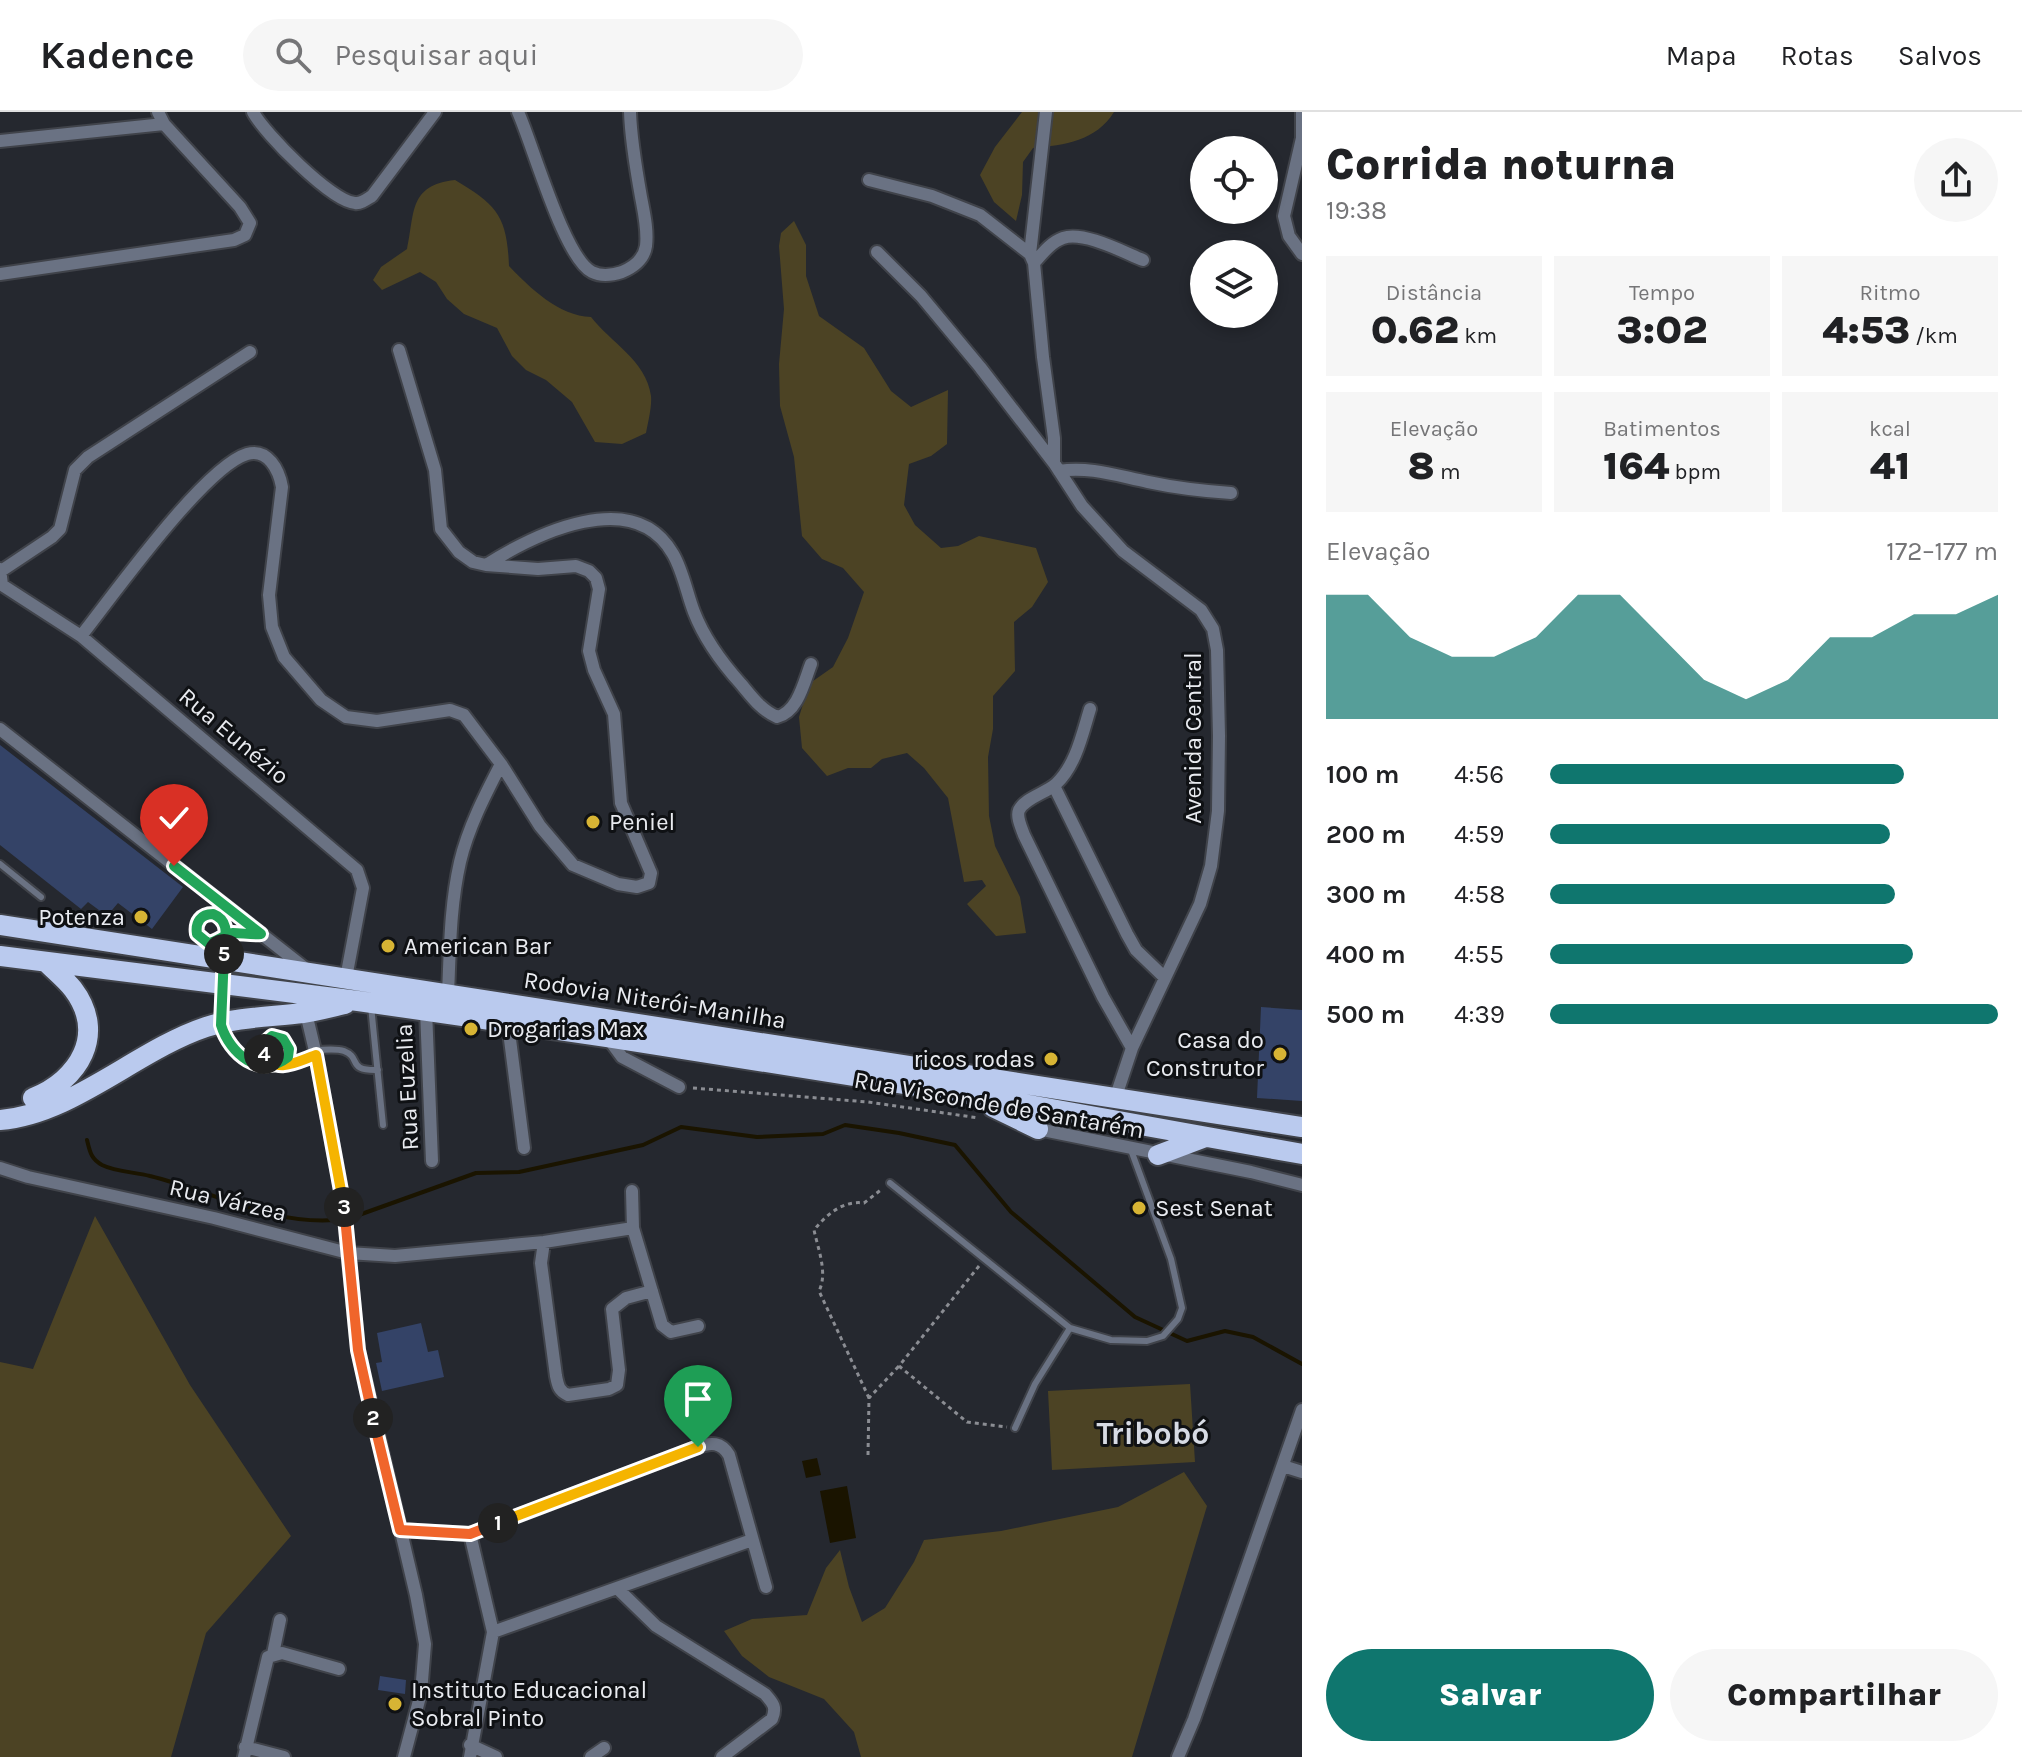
<!DOCTYPE html>
<html lang="pt">
<meta charset="utf-8">
<style>
:root{--surface:#fff;--page:#f6f6f6;--text:#202124;--muted:#757577;--line:#e0e0e0;--accent:#0f766e}
body{margin:0;font-family:Karla,sans-serif;background:var(--page);color:var(--text);height:100vh;display:flex;flex-direction:column;font-size:30px;white-space:nowrap}
*{box-sizing:border-box;margin:0}
p{font-size:26px;color:var(--muted)}
.icon{flex:none;width:44px;height:44px;fill:none;stroke:currentColor;stroke-width:2;stroke-linecap:round;stroke-linejoin:round}
.map{position:relative;flex:1;overflow:hidden}
.details{display:flex;flex-direction:column;background:var(--surface);width:720px}
.details>*{flex:none}
.tools{position:absolute;left:1190px;top:24px;display:grid;gap:16px}
.tools a{display:grid;place-items:center;width:88px;height:88px;border-radius:50%;background:var(--surface);box-shadow:0 4px 12px #0003;font-size:40px}
.pin{position:absolute;display:grid;place-items:center;width:68px;height:68px;color:#fff;margin:-82px -34px;border-radius:50% 50% 50% 0;rotate:-45deg;box-shadow:0 0 8px #0007}
.pin .icon{rotate:45deg}
.km{position:absolute;width:40px;height:40px;margin:-20px;border-radius:50%;background:#222;color:#fff;font-size:22px;line-height:40px;text-align:center}
.round{display:grid;place-items:center;flex:none;width:84px;height:84px;border-radius:42px;background:var(--page)}
.head{display:flex;align-items:center;justify-content:space-between;height:136px;padding:0 24px}
h1{font-size:44px;font-weight:800;line-height:60px}
.metrics{display:grid;grid-template-columns:repeat(3,1fr);gap:12px;height:136px;padding:8px 24px}
.metrics div{display:grid;align-content:center;border-radius:0px;background:var(--page);text-align:center}
.metrics b{font-size:40px;font-weight:800}
.metrics small{font-size:22px;font-weight:400}
.metrics p{font-size:22px}
.chart{height:224px;padding:16px 24px}
.chart p{display:flex;justify-content:space-between}
.chart svg{width:100%;height:144px;margin-top:8px;fill:var(--accent);opacity:.7}
.cta{display:flex;gap:16px;margin-top:auto;padding:16px 24px}
.cta a{flex:1;height:92px;border-radius:48px;background:var(--accent);color:#fff;font-size:32px;font-weight:800;line-height:92px;text-align:center}
.cta a+a{background:var(--page);color:var(--text)}
ul{padding:0 24px;list-style:none;font-size:26px}
li{display:grid;grid-template-columns:128px 96px 1fr;align-items:center;height:60px}
li i{height:20px;border-radius:10px;background:var(--accent)}
header{display:flex;align-items:center;gap:48px;box-sizing:border-box;height:112px;padding:0 40px;background:var(--surface);border-bottom:2px solid var(--line)}
header strong{font-size:38px}
nav{display:flex;gap:44px;margin-inline-start:auto;font-size:28px}
.search{width:560px;height:72px;background:var(--page);display:flex;align-items:center;gap:20px;box-sizing:border-box;padding:0 28px;border-radius:44px;color:var(--muted);font-size:30px}
main{display:flex;flex:1;min-height:0}
.map>svg:first-child{display:block}
</style>
<header>
<strong>Kadence</strong>
<div class="search"><svg class="icon" aria-label="search" viewBox="0 0 24 24"><circle cx="10" cy="10" r="6"/><path d="M15 15l6 6"/></svg>Pesquisar aqui</div>
<nav><a>Mapa</a><a>Rotas</a><a>Salvos</a></nav>
</header>
<main>
<div class="map">
<svg width="1302" height="1645" viewBox="0 0 1302 1645">
<rect width="100%" height="100%" fill="#25282f"/>
<path fill="#4c4324" d="M1022,0H1114C1096,29 1065,33 1033,36L1023,50L1022,83L1016,109L994,90L980,63L995,35Z
M455,68C497,93 507,104 509,154C530,176 559,204 591,205C610,230 646,248 651,284C652,295 648,310 646,321L622,332L595,330L572,290L546,268L526,258L512,244L497,216L464,202L447,187L436,170L420,160L382,178L373,168L381,155L407,137C415,102 408,73 455,68Z
M794,109L806,133V164L819,204L864,236L891,279L911,295L948,278L947,332L931,344L909,352L904,393L915,413L941,436L958,434L979,424L1036,436L1048,470L1032,495L1014,510L1015,559L993,584V617L988,645L989,704L995,734L1020,785L1026,821L996,824L967,792L986,774L982,768L964,770L948,686L924,656L907,641L882,647L871,656H848L827,664L802,636L799,605L807,579L813,569L833,555L848,526L864,480L843,456L822,447L802,424L794,345L780,294L779,252L784,197L779,134L781,121Z
M95,1104L190,1273L291,1424L206,1521L171,1645H0V1250L33,1257Z
M1190,1272L1195,1350L1052,1358L1048,1279Z
M1184,1360L1207,1394L1132,1645H861L854,1620L824,1587L769,1565L742,1544L724,1519L752,1507L807,1503L826,1456L840,1438L849,1475L862,1510L885,1496L914,1450L924,1428L1001,1419L1118,1395Z"/>
<path fill="#1a1400" d="M817,1346L821,1363L806,1366L802,1349Z
M847,1374L856,1426L830,1431L820,1379Z"/>
<g fill="none" stroke-linecap="round" stroke-linejoin="round">
<path stroke="#1a1400" stroke-width="4" d="M87,1028C90,1040 91,1047 102,1053C116,1060 135,1060 150,1064C212,1079 270,1113 335,1108
M356,1104L476,1061L519,1060L643,1033L681,1015L757,1025L823,1022L845,1013L899,1021L955,1033L1011,1100L1135,1205L1187,1229L1225,1219L1253,1225L1302,1252"/>
</g>
<path fill="#344367" d="M0,633L183,775L152,817L118,791L107,804L88,790L81,797L0,733Z
M1261,895L1302,898V989L1257,986Z
M421,1211L428,1240L438,1238L444,1265L382,1279L376,1251L382,1250L377,1221Z
M380,1564L406,1568L405,1582L378,1578Z"/>
<g fill="none" stroke-linecap="round" stroke-linejoin="round">
<g stroke="#40434a" stroke-width="10">
<path id="service" d="M0,752L41,785
M371,894L383,1013
M315,938C324,938 336,936 344,939C362,946 346,959 378,958
M890,1071L1070,1216L1111,1228L1147,1229L1163,1224L1178,1207L1182,1196L1171,1147L1131,1038
M1015,1316L1035,1272L1070,1216"/>
</g>
<g stroke="#40434a" stroke-width="16">
<path id="minor" d="M253,0C264,21 332,90 355,91C361,92 367,87 372,84L435,0
M518,0C533,33 564,146 592,160C602,165 613,163 622,160C634,155 644,147 646,134C648,118 644,101 641,85C636,57 631,29 630,0
M1302,0V26L1284,104L1289,124L1302,142
M0,29L164,12
M869,68L932,84L980,103L1030,142L1034,151L1043,245L1054,326V351
M877,140L921,184L980,255L1054,351L1082,394L1123,439L1201,498L1213,517L1217,538L1219,624L1218,699L1211,754L1200,792L1132,936L1116,984
M1030,142L1046,0
M1034,151C1042,142 1051,130 1063,126C1084,119 1123,140 1143,148
M0,162L234,128L245,123L250,111L240,95L164,12L158,0
M1059,359C1089,354 1118,364 1148,370C1176,376 1202,379 1231,381
M486,453C535,422 634,373 673,442C683,459 687,482 694,500C704,526 723,552 741,572C752,585 761,598 777,605C798,600 804,570 811,552
M0,457L2,473L81,524L357,758L363,776L346,866
M1,459L52,425L60,417L75,358L88,345L250,240
M81,524C112,485 204,355 247,342C268,336 279,358 282,375L269,483L272,515L284,545L321,588L346,605L377,609L450,598L464,603L501,652L540,714L573,753L618,772L637,775L649,771L651,761L621,691L614,602L594,558L589,539L599,477L596,466L589,459L576,454L538,457L486,453L473,450L459,440L441,417L435,358L399,238
M1090,597C1082,623 1076,653 1056,672C1046,681 1025,686 1019,698C1016,705 1022,717 1024,723L1103,885L1132,936
M0,617L306,857
M1054,674L1127,822L1136,838L1164,865
M448,882C450,838 450,794 460,750C468,716 485,683 501,652
M426,898L432,1049
M306,901L316,943L343,1088L358,1238L416,1483L425,1532L421,1581L404,1645
M508,912L524,1036
M608,926L622,945L679,975
M1038,1017L1251,1060L1302,1073
M0,1056L28,1065L214,1106L348,1141L395,1144L544,1130L633,1116
M632,1079L633,1116L662,1213L671,1220L698,1214
M544,1130L541,1151L556,1264C558,1274 559,1279 568,1283L609,1277L617,1273L619,1258L612,1197L626,1186L652,1179
M1283,1354L1302,1360
M400,1418L470,1422L698,1335C711,1330 721,1330 729,1343L766,1475
M619,1478L656,1514L765,1582C773,1591 777,1595 772,1607L722,1645
M493,1520L752,1428
M273,1542L280,1508
M470,1633L496,1645
M245,1635L284,1645
M244,1645L268,1545L282,1541L339,1557
M470,1645L493,1520L470,1422
M591,1645L604,1636
M1178,1645L1194,1607L1302,1298"/>
</g>
<g stroke="#40434a" stroke-width="24">
<path id="trunk" d="M0,813L1302,1015
M0,844L358,889L607,925L968,982L1302,1042
M33,986C79,968 107,922 73,877C65,867 55,859 46,850
M993,995L1038,1017
M0,1008C73,1002 137,938 206,915C237,905 271,905 303,901C317,899 331,895 345,892
M1158,1043L1203,1026"/>
</g>
<path stroke="#8b8d93" stroke-width="3" stroke-dasharray="4 4" stroke-linecap="butt" d="M216,830L229,822H238
M263,936L266,947L280,955L305,947
M693,976L868,990L979,1006
M979,1154L899,1254L967,1310L1007,1315
M869,1286L819,1179C828,1161 818,1137 814,1118C826,1103 843,1088 864,1091L882,1077
M868,1343L869,1286L899,1254"/>
<use href="#service" stroke="#6a7283" stroke-width="6"/>
<use href="#minor" stroke="#6a7283" stroke-width="12"/>
<use href="#trunk" stroke="#bacaee" stroke-width="20"/>
<path stroke="#8b8d93" stroke-width="3" stroke-dasharray="4 4" stroke-linecap="butt" d="M212,831L203,830L197,822L198,809L208,802L219,804L226,814L221,913C230,943 260,967 288,945L287,931L278,924L266,927L263,936"/>
</g>
<g fill="none" stroke-linecap="round" stroke-linejoin="round">
<g stroke="#fff" stroke-width="16">
<path id="split-1" d="M498,1411L698,1335"/>
</g>
<g stroke="#fff" stroke-width="16">
<path id="split-2" d="M373,1306L400,1418L470,1422L498,1411"/>
</g>
<g stroke="#fff" stroke-width="16">
<path id="split-3" d="M344,1095L358,1238L373,1306"/>
</g>
<g stroke="#fff" stroke-width="16">
<path id="split-4" d="M264,942C276,963 298,949 316,943L344,1095"/>
</g>
<g stroke="#fff" stroke-width="16">
<path id="split-5" d="M224,842L221,913C230,942 260,967 288,945L289,937L283,927L272,924L264,931V942"/>
</g>
<g stroke="#fff" stroke-width="16">
<path id="split-6" d="M174,754L261,822C252,823 242,821 233,821C224,822 218,830 208,831L197,822C195,810 201,802 213,802C231,809 225,826 224,842"/>
</g>
<use href="#split-1" stroke="#f5b400" stroke-width="10"/>
<use href="#split-2" stroke="#f0652b" stroke-width="10"/>
<use href="#split-3" stroke="#f0652b" stroke-width="10"/>
<use href="#split-4" stroke="#f5b400" stroke-width="10"/>
<use href="#split-5" stroke="#22a559" stroke-width="10"/>
<use href="#split-6" stroke="#22a559" stroke-width="10"/>
</g>
<g fill="#d7b434" stroke="#0f1114" stroke-width="3">
<circle cx="593" cy="710" r="8"/>
<circle cx="141" cy="805" r="8"/>
<circle cx="388" cy="834" r="8"/>
<circle cx="471" cy="917" r="8"/>
<circle cx="1280" cy="942" r="8"/>
<circle cx="1051" cy="947" r="8"/>
<circle cx="1139" cy="1096" r="8"/>
<circle cx="395" cy="1592" r="8"/>
</g>
<g text-anchor="middle" dominant-baseline="central" stroke-width="6" stroke-linejoin="round" paint-order="stroke">
<g font-size="24" fill="#e9ebf0" stroke="#0f1114">
<text transform="translate(234 624) rotate(40)">Rua Eunézio</text>
<text transform="translate(1193 626) rotate(-90)">Avenida Central</text>
<text transform="translate(655 888) rotate(9)">Rodovia Niterói-Manilha</text>
<text transform="translate(407 975) rotate(-93)">Rua Euzelia</text>
<text transform="translate(999 993) rotate(10)">Rua Visconde de Santarém</text>
<text transform="translate(228 1088) rotate(13)">Rua Várzea</text>
</g>
<g font-size="24" fill="#e9ebf0" stroke="#0f1114" text-anchor="start">
<text x="609" y="710">Peniel</text>
<text x="125" y="805" text-anchor="end">Potenza</text>
<text x="404" y="834">American Bar</text>
<text x="487" y="917">Drogarias Max</text>
<text x="1264" y="928" text-anchor="end">Casa do<tspan x="1264" dy="28">Construtor</tspan></text>
<text x="1035" y="947" text-anchor="end">ricos rodas</text>
<text x="1155" y="1096">Sest Senat</text>
<text x="411" y="1578">Instituto Educacional<tspan x="411" dy="28">Sobral Pinto</tspan></text>
</g>
<g font-size="32" font-weight="bold" fill="#d7dbe4" stroke="#0f1114">
<text x="1153" y="1321">Tribobó</text>
</g>
</g>
</svg>
<div class="tools">
<a><svg class="icon" aria-label="locate" viewBox="0 0 24 24"><circle cx="12" cy="12" r="6"/><path d="M12 2v4M12 18v4M2 12h4M18 12h4"/></svg></a>
<a><svg class="icon" aria-label="layers" viewBox="0 0 24 24"><path d="M12 4l9 5-9 5-9-5zM3 14l9 5 9-5"/></svg></a>
</div>
<div class="pin" style="left:698px;top:1335px;background:#1e9e55"><svg class="icon" aria-label="arrive" viewBox="0 0 24 24"><path d="M6 21V4h12l-3 4 3 4H6"/></svg></div>
<div class="pin" style="left:174px;top:754px;background:#d93025"><svg class="icon" aria-label="check" viewBox="0 0 24 24"><path d="M5 12l5 5 9-10"/></svg></div>
<b class="km" style="left:498px;top:1411px">1</b>
<b class="km" style="left:373px;top:1306px">2</b>
<b class="km" style="left:344px;top:1095px">3</b>
<b class="km" style="left:264px;top:942px">4</b>
<b class="km" style="left:224px;top:842px">5</b>
</div>
<section class="details">
<div class="head"><div><h1>Corrida noturna</h1><p>19:38</p></div><a class="round"><svg class="icon" aria-label="share" viewBox="0 0 24 24"><path d="M12 15V3M7 8l5-5 5 5M5 13v7h14v-7"/></svg></a></div>
<div class="metrics">
<div><p>Distância</p><b>0.62<small> km</small></b></div>
<div><p>Tempo</p><b>3:02</b></div>
<div><p>Ritmo</p><b>4:53<small> /km</small></b></div>
</div>
<div class="metrics">
<div><p>Elevação</p><b>8<small> m</small></b></div>
<div><p>Batimentos</p><b>164<small> bpm</small></b></div>
<div><p>kcal</p><b>41</b></div>
</div>
<div class="chart"><p><span>Elevação</span>172–177 m</p>
<svg viewBox="0 0 160 44" preserveAspectRatio="none"><path d="M0 44V6L10 6L20 19L30 25L40 25L50 19L60 6L70 6L80 19L90 32L100 38L110 32L120 19L130 19L140 12L150 12L160 6V44z"/></svg>
</div>
<ul>
<li><b>100 m</b>4:56<i style="width:79%"></i></li>
<li><b>200 m</b>4:59<i style="width:76%"></i></li>
<li><b>300 m</b>4:58<i style="width:77%"></i></li>
<li><b>400 m</b>4:55<i style="width:81%"></i></li>
<li><b>500 m</b>4:39<i style="width:100%"></i></li>
</ul>
<div class="cta"><a>Salvar</a><a>Compartilhar</a></div>
</section>
</main>
